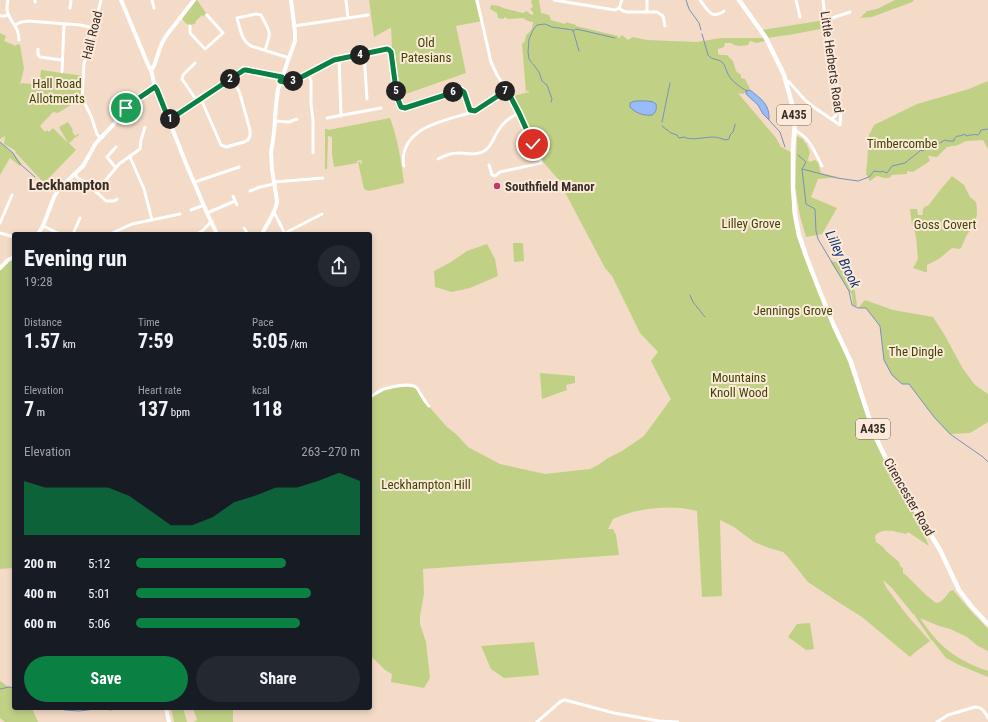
<!DOCTYPE html>
<meta charset="utf-8">
<style>
:root{--surface:#171b24;--page:#242831;--text:#f1f3f6;--muted:#9ea1a6;--accent:#0b8043}
body{margin:0;font-family:"Roboto Condensed",sans-serif;background:var(--page);color:var(--text);height:100vh;display:flex;flex-direction:column;font-size:15px;white-space:nowrap}
*{box-sizing:border-box;margin:0}
p{font-size:13px;color:var(--muted)}
.icon{flex:none;width:22px;height:22px;fill:none;stroke:currentColor;stroke-width:2;stroke-linecap:round;stroke-linejoin:round}
.map{position:relative;flex:1;overflow:hidden}
.drawer{position:absolute;left:12px;top:232px;width:360px;height:478px;display:flex;flex-direction:column;background:var(--surface);border-radius:4px;box-shadow:0 2px 6px #0003}
.drawer>*{flex:none}
.pin{position:absolute;display:grid;place-items:center;width:34px;height:34px;color:#fff;margin:-17px;border:2px solid #fff;border-radius:50%;box-shadow:0 1px 4px #0007}
.km{position:absolute;width:20px;height:20px;margin:-10px;border-radius:50%;background:#222;color:#fff;font-size:11px;line-height:20px;text-align:center}
.round{display:grid;place-items:center;flex:none;width:42px;height:42px;border-radius:21px;background:var(--page)}
.overview{display:flex;align-items:center;justify-content:space-between;height:68px;padding:0 12px}
h1{font-size:22px;font-weight:700;line-height:30px}
.stats{display:grid;grid-template-columns:repeat(3,1fr);gap:6px;height:68px;padding:4px 12px}
.stats div{display:grid;align-content:center}
.stats b{font-size:20px;font-weight:700}
.stats small{font-size:11px;font-weight:400}
.stats p{font-size:11px}
.chart{height:112px;padding:8px 12px}
.chart p{display:flex;justify-content:space-between}
.chart svg{width:100%;height:72px;margin-top:4px;fill:var(--accent);opacity:.7}
.action{display:flex;gap:8px;margin-top:auto;padding:8px 12px}
.action a{flex:1;height:46px;border-radius:24px;background:var(--accent);color:#fff;font-size:16px;font-weight:700;line-height:46px;text-align:center}
.action a+a{background:var(--page);color:var(--text)}
ul{padding:0 12px;list-style:none;font-size:13px}
li{display:grid;grid-template-columns:64px 48px 1fr;align-items:center;height:30px}
li i{height:10px;border-radius:5px;background:var(--accent)}
.map>svg:first-child{display:block}
</style>
<div class="map">
<svg width="988" height="722" viewBox="0 0 988 722">
<rect width="100%" height="100%" fill="#f3dbc7"/>
<path fill="#c0d186" d="M197,0L206,13L203,17L202,15L195,22L196,23C190,27 183,24 182,16L193,2Z
M369,0H475L479,17L481,18L482,21L456,26L466,73L397,97L390,51L392,47L391,28L392,27L374,37Z
M532,0H539L541,13L549,15L551,20L565,24L566,22L576,25V26L618,36V38H619L622,35L628,40L633,37L647,40L697,42L721,38H763L765,41L757,43L750,41L748,45C741,46 736,47 731,43H725L724,47L718,49V54L721,55H727L733,61L736,71L741,75V78L745,79L750,89L743,94L738,93L776,138L781,147L793,153L792,211L797,237L846,356L873,436L897,485L928,534H924L929,546L908,532L906,534C897,532 882,527 875,536L876,542L883,547L886,551L899,562L900,566L903,568V573L907,576L926,595L936,603C943,602 946,596 950,591L953,590L970,610L988,629V651L978,646L967,637L950,629L939,626L920,618C938,646 956,660 988,671V677L959,665L946,658L932,640V641L915,616V615L913,614L892,588L883,580L886,587L906,614L930,641L914,653L910,657L862,617L835,600L808,582L788,557L783,552L769,548L754,542L734,527L720,520L722,596L702,597L697,511C671,504 637,508 613,519L608,529H613L616,535L619,555L423,569L424,594L420,616V624L426,642L430,678L424,688L391,682L392,674L385,670L373,658L370,661V397C387,387 394,386 414,386L425,402L447,427L456,434L468,447L500,464L545,474L590,469L598,465L608,458L622,451L644,436L671,399L666,390L651,361L658,352L640,333L612,276L605,268L558,179L544,163L513,97L517,95L529,92L528,90L526,92L522,44L525,41L526,35C531,32 533,27 533,22L528,21L523,18L508,19L505,17L503,19L498,18L497,13L490,9L491,5L499,6L503,8L523,13L527,11L530,14L533,15V12L530,9L533,7L531,2Z
M895,0H914L912,2L872,17L860,18L867,11L877,9Z
M825,20L826,28L789,35L780,36L768,38L762,30Z
M0,33L6,36L4,41L16,46L17,44L20,45L24,68L20,85L22,83L39,85L41,70L84,76L82,98L58,113L53,112L40,126L45,132L47,130L49,132L53,128L68,143L59,127L68,122L73,130L72,131L75,136L78,134L79,135L73,139V140L69,143L76,150L44,183L15,152L16,151L4,144L5,136L0,139Z
M988,81V149L983,140L966,141L958,145L947,147L937,157L928,156L930,161L913,172L907,171V174L892,175C889,181 882,177 877,176L870,181L866,174L867,164L869,135L874,125L917,104L969,89Z
M390,118C398,139 401,161 404,183L369,191L364,189L358,162H360L361,164H362L361,160L357,161V163L334,167L332,154V137L328,136L327,169H325V129H327L328,130Z
M797,136L804,140V142L806,143L810,152L808,159L809,162L815,160L818,162L821,173L838,177L818,179L811,197L837,208L822,234L806,237L800,216L795,187Z
M0,142L13,153L22,164L20,166L10,158L0,175Z
M952,176L964,185L970,197L976,202C978,210 977,220 973,227C972,229 970,230 969,232C965,236 964,244 960,249L952,248L939,259L927,265V272H925L913,268L918,259L916,237L914,229L912,225L910,209H917L918,215H922L923,214C922,210 923,208 926,206H928L941,189Z
M513,243H523L524,261L514,262Z
M487,244L495,259L498,276L470,288L452,292L435,287L434,271L451,262L467,251Z
M14,257V570L13,568L0,569V271L6,262Z
M830,261L845,263L850,281L855,291L857,306H853L852,295Z
M865,300L893,310L933,317L944,334L963,369L975,385L988,394V422L970,433L950,434L934,417L909,384H902L892,375L884,360L880,326L866,308H858Z
M540,373L575,376V383L566,385L567,390L542,399Z
M810,623L814,649L806,650L788,637L797,624Z
M534,642L539,675L504,678L491,669L481,646Z
M0,681L9,687L14,688V708H32L38,722H5L0,718Z
M171,708H183L187,722H174Z
M193,708H233V722H193L197,720Z"/>
<path fill="#97bcf7" stroke="#7a91b8" d="M750,90C761,99 770,104 769,120L763,114L758,105L746,94V91Z
M648,101L653,102L656,104C657,108 656,113 652,115C644,116 635,113 630,107V103C635,100 642,101 648,101Z"/>
<g fill="none" stroke-linecap="round" stroke-linejoin="round">
<path stroke="#7a91b8" stroke-width="1" d="M686,0L689,9L699,23L701,30
M573,31L576,29L585,31L615,38
M702,34L708,55C713,61 717,58 722,62C725,65 726,70 728,74C731,81 740,87 747,91
M532,63L529,59L528,52L529,39L533,30L537,25L545,24L552,27L573,30L579,51
M533,64L539,72L542,81L547,85L552,99L551,102
M769,120L780,132L785,147
M662,122L670,83
M662,126L671,133L677,135L679,138L684,137C691,141 705,137 713,137C718,137 722,139 726,140L729,139L730,135L733,132L735,125V124
M0,142L13,153L19,163L35,177
M798,155L806,162L802,169L806,204L815,209L816,231L818,239L849,291L852,305L858,308H866L880,326L884,360L892,375L902,384H909L934,417L950,434L983,457L988,462
M802,169L837,178L858,181L869,177L874,171L881,172L882,171L887,173L892,166L905,163L921,150L922,151L930,147V145H936L945,140L948,141H954V139L957,136H960L965,134L966,136C970,135 975,134 978,135L980,133V132L981,130L988,129
M690,295L693,302L705,317
M13,486L14,490
M0,689L9,687L14,688
M59,708L65,710L79,711L104,708L110,710L120,708"/>
<path stroke="#fff" stroke-width="3" d="M8,0C7,3 7,7 7,10C9,22 19,25 19,40
M152,0L154,8
M346,0L348,18
M477,0L491,62L497,75L507,90L519,113L541,163L500,172L495,176L492,175L489,165
M554,0L615,10L619,8L622,0
M700,0C708,10 711,20 724,11
M796,0L800,17
M823,0L826,29L841,110L840,125
M35,2V0
M70,8L71,0
M619,8L623,11L627,12H657L663,16L665,26
M647,12V0
M0,16H5L9,15
M825,18H832L850,12
M15,25L21,22L29,21L80,25L94,28
M190,26V32L191,34L205,49L223,33L207,15
M294,26L368,15
M38,49V55L40,57L62,60
M265,50C272,30 270,33 261,15L256,14L237,18C240,28 241,40 251,46L289,58
M364,54L367,99
M339,59L341,116
M195,63L183,75L182,79L197,101
M62,72L64,24
M308,74L311,81V105L313,119V153
M280,81L288,83L294,81L334,61L387,49L391,52L397,97L401,107L405,108L461,90L464,92L470,109L472,111
M786,81L789,82L806,101L815,108L840,125
M201,99L221,145L226,147L244,142L248,140L250,136V130L240,94L238,89L231,78
M327,118L381,108
M832,119L841,110
M169,120L244,70H246L282,77
M275,121L289,122L297,119
M794,130C810,137 814,151 822,166
M100,138L97,134L91,116L82,98L84,64L101,0
M130,157L144,189L152,220
M438,159C445,155 452,153 459,153C468,153 476,156 484,151C492,147 493,138 498,131C503,122 510,117 519,113
M404,166C403,162 403,157 404,153C410,126 446,120 469,113L472,111H476L507,90
M116,168L107,157L116,147
M74,174L78,178L86,182L106,201H114L117,199
M195,182L239,167
M274,182L323,178
M250,191L260,187L274,184
M96,192L119,164L140,149L141,140L145,127
M233,196L237,205
M191,210L204,205
M274,212L285,234
M207,213L235,201
M0,223L12,195
M43,226L60,234
M244,228L248,234
M0,233L14,237
M285,233L322,214
M73,234L80,218
M110,234L132,224L180,214
M197,234L202,231L211,222
M370,397C374,395 379,391 384,389C391,387 411,382 417,388C421,394 424,401 429,406
M537,722L561,701L565,700L614,713L659,721L678,722
M937,722L948,715L975,707C982,707 985,712 988,718"/>
<path stroke="#fff" stroke-width="4" d="M121,0L149,67C154,73 152,83 157,90L187,166L207,213L217,234
M151,70L154,66L161,45L166,36L194,0
M38,234L43,226L54,197L60,188L83,166L96,143L114,124L124,110L132,103L155,87
M262,234C267,223 276,213 277,201L272,169L271,153L274,133L276,105L278,89L295,41V32L291,0
M0,268L8,260L14,257
M166,708L169,722"/>
<path stroke="#fff" stroke-width="4.5" d="M739,0L766,38L784,75L787,86L791,100L795,121L793,149V188L795,214L799,235L806,256L820,292L834,326L851,362L875,436L891,469L940,550L959,590L972,607L988,624"/>
</g>
<g fill="none" stroke-linecap="round" stroke-linejoin="round">
<g stroke="#fff" stroke-width="8">
<path id="route" d="M126,108L136,100L155,87L157,90L169,120L244,70H246L282,77L280,81L288,83L294,81L334,60L387,49L389,50L391,52L397,97L401,107L405,108L461,90L464,92L470,110L475,111L507,90L519,113L533,144"/>
</g>
<use href="#route" stroke="#0b8043" stroke-width="5"/>
</g>
<circle fill="#c23871" stroke="#fde9d9" stroke-width="1.5" cx="497" cy="186" r="4"/>
<g text-anchor="middle" dominant-baseline="central" stroke-width="4" stroke-linejoin="round" paint-order="stroke">
<g fill="#fde9d9" stroke="#72655c" stroke-width="1">
<rect x="777" y="105" width="34" height="20" rx="3"/>
<rect x="856" y="419" width="34" height="20" rx="3"/>
</g>
<g font-size="12" font-weight="bold" fill="#362d26">
<text x="794" y="115">A435</text>
<text x="873" y="429">A435</text>
</g>
<g font-size="13" fill="#362d26" stroke="#fde9d9">
<text transform="translate(92 35) rotate(-76)">Hall Road</text>
<text transform="translate(832 62) rotate(82)">Little Herberts Road</text>
<text transform="translate(909 497) rotate(60)">Cirencester Road</text>
</g>
<g font-size="13" fill="#3b4600" stroke="#fde9d9">
<text x="426" y="42">Old<tspan x="426" dy="15">Patesians</tspan></text>
<text x="57" y="83">Hall Road<tspan x="57" dy="15">Allotments</tspan></text>
<text x="902" y="143">Timbercombe</text>
<text x="751" y="223">Lilley Grove</text>
<text x="945" y="224">Goss Covert</text>
<text x="793" y="310">Jennings Grove</text>
<text x="916" y="351">The Dingle</text>
<text x="739" y="377">Mountains<tspan x="739" dy="15">Knoll Wood</tspan></text>
<text x="426" y="484">Leckhampton Hill</text>
</g>
<g font-size="13" font-weight="bold" fill="#362d26" stroke="#fde9d9" text-anchor="start">
<text x="505" y="186">Southfield Manor</text>
</g>
<g font-size="14" font-style="italic" fill="#0f3777" stroke="#fde9d9">
<text transform="translate(843 259) rotate(64)">Lilley Brook</text>
</g>
<g font-size="15" font-weight="bold" fill="#362d26" stroke="#fde9d9">
<text x="69" y="185">Leckhampton</text>
</g>
</g>
</svg>
<div class="pin" style="left:126px;top:108px;background:#1e9e55"><svg class="icon" aria-label="arrive" viewBox="0 0 24 24"><path d="M6 21V4h12l-3 4 3 4H6"/></svg></div>
<div class="pin" style="left:533px;top:144px;background:#d93025"><svg class="icon" aria-label="check" viewBox="0 0 24 24"><path d="M5 12l5 5 9-10"/></svg></div>
<b class="km" style="left:170px;top:119px">1</b>
<b class="km" style="left:230px;top:79px">2</b>
<b class="km" style="left:293px;top:81px">3</b>
<b class="km" style="left:360px;top:55px">4</b>
<b class="km" style="left:396px;top:91px">5</b>
<b class="km" style="left:453px;top:92px">6</b>
<b class="km" style="left:505px;top:91px">7</b>
<section class="drawer">
<div class="overview"><div><h1>Evening run</h1><p>19:28</p></div><a class="round"><svg class="icon" aria-label="share" viewBox="0 0 24 24"><path d="M12 15V3M7 8l5-5 5 5M5 13v7h14v-7"/></svg></a></div>
<div class="stats">
<div><p>Distance</p><b>1.57<small> km</small></b></div>
<div><p>Time</p><b>7:59</b></div>
<div><p>Pace</p><b>5:05<small> /km</small></b></div>
</div>
<div class="stats">
<div><p>Elevation</p><b>7<small> m</small></b></div>
<div><p>Heart rate</p><b>137<small> bpm</small></b></div>
<div><p>kcal</p><b>118</b></div>
</div>
<div class="chart"><p><span>Elevation</span>263–270 m</p>
<svg viewBox="0 0 160 44" preserveAspectRatio="none"><path d="M0 44V11L10 15L20 15L30 15L40 15L50 20L60 29L70 38L80 38L90 33L100 24L110 20L120 15L130 15L140 11L150 6L160 11V44z"/></svg>
</div>
<ul>
<li><b>200 m</b>5:12<i style="width:67%"></i></li>
<li><b>400 m</b>5:01<i style="width:78%"></i></li>
<li><b>600 m</b>5:06<i style="width:73%"></i></li>
</ul>
<div class="action"><a>Save</a><a>Share</a></div>
</section>
</div>
